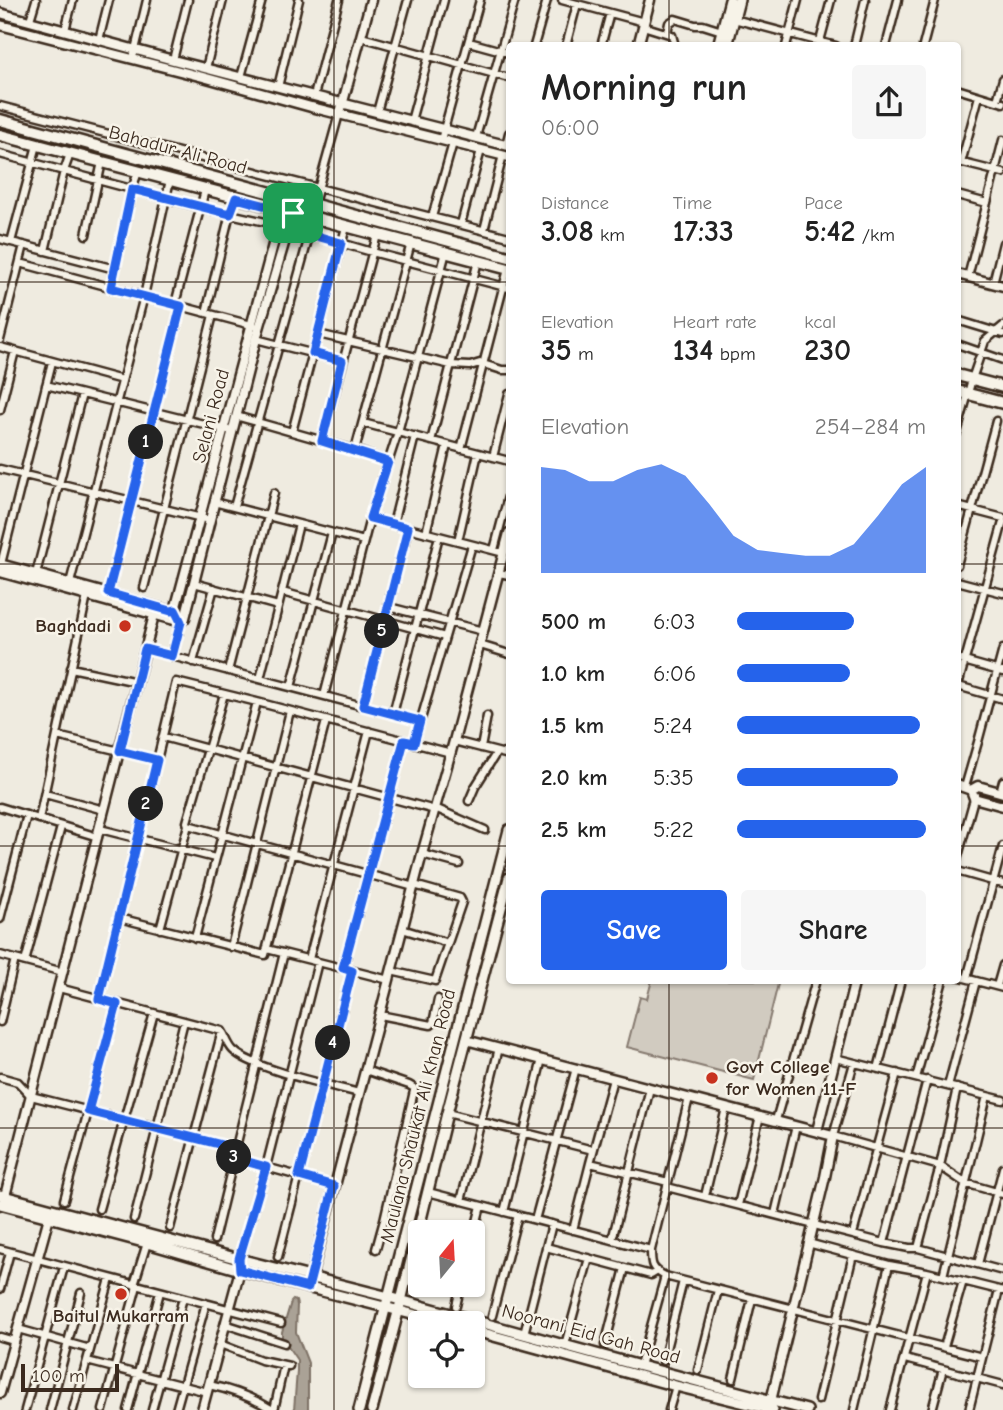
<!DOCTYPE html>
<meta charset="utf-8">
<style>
:root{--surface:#fff;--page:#f6f6f6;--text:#222;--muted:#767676;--accent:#2563eb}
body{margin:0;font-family:"Comic Neue",sans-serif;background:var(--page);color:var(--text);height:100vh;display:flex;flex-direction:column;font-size:26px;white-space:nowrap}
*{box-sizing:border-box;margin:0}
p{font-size:23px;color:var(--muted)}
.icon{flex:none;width:38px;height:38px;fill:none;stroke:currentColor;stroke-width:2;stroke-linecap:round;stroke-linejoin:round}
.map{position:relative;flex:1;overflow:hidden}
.side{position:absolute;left:506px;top:42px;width:455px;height:942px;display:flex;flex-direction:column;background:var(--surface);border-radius:7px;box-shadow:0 2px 5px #0004}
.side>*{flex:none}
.needle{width:46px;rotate:18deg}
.tools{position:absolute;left:408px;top:1220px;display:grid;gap:14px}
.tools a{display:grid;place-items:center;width:77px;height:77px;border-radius:7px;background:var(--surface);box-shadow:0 2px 5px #0004;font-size:35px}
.scale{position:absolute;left:21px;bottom:18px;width:98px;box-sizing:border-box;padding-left:7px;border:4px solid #3b2a1e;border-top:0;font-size:19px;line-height:24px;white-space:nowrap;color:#3b2a1e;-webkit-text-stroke:5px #f7f3e8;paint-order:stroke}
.pin{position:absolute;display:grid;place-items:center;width:60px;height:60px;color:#fff;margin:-30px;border-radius:14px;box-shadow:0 4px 10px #0006}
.km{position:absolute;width:35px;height:35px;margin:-18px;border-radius:50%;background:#222;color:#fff;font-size:19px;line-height:35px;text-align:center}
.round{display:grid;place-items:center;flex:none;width:74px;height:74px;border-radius:7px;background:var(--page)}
.head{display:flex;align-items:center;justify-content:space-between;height:119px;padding:0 35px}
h1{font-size:38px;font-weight:600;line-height:52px}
.figures{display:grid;grid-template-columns:repeat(3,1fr);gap:10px;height:119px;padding:7px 35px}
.figures div{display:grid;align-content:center}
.figures b{font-size:30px;font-weight:600}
.figures small{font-size:19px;font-weight:400}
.figures p{font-size:19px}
.chart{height:196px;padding:14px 35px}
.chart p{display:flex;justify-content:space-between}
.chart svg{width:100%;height:126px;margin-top:7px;fill:var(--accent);opacity:.7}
.button{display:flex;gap:14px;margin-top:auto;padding:14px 35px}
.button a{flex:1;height:80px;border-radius:7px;background:var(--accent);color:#fff;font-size:28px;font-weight:600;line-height:80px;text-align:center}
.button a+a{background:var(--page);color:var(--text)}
ul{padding:0 35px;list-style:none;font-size:23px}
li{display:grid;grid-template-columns:112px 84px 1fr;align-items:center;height:52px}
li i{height:18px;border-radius:9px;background:var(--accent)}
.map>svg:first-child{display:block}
</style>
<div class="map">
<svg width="1003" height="1410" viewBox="0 0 1003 1410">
<rect width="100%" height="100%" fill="#efebe0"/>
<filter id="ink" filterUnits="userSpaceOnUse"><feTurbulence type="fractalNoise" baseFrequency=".0143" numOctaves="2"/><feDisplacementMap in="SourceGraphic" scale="14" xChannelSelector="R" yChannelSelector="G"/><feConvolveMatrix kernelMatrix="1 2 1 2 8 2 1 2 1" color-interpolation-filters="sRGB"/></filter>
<g filter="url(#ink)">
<path fill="#d1cbc0" stroke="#867a6f" stroke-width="2" d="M652,980H779L754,1080L627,1047L640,997L647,999Z"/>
<path fill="#aaa296" stroke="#7e7266" stroke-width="2" d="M293,1300L296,1301L297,1305L296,1332L308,1363V1410H294L297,1371V1360L282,1338V1332L291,1302Z"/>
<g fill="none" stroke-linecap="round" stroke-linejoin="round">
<g stroke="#3b2a1e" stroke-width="11">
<path id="minor" d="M562,0L644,22
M734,19L836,46
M30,20L36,0
M643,26L672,35L675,46
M65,30L73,0
M667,33L669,23L675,19L695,25H703L722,31
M361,37L509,78
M99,40L109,0
M469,42L509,53
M819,45L831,0
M534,46L547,0
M566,46L577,4
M601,46L610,13
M786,46L798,0
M854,46L865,0
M886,46L898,0
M923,46L935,0
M134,54L147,0
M173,60L188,0
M206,68L223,0
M241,77L262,0
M278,87L299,0
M957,89L1003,103
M314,96L339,0
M997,101L1003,79
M0,106L509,237
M377,112L408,0
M411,121L444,0
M476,137L515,0
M441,140L480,0
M506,145L509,133
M0,154L199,207L279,225L372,252L509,288
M959,162L1003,173
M961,163L979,96
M957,195L987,203
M432,217L453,143
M310,218L339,114
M461,224L481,150
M484,230L503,155
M86,235L102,162
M0,239L115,269
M11,242L37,145
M45,251L64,171L70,154
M20,263L255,326
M968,277L1003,140
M993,283L1003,243
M111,288L132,189L138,172
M175,304L205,190
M206,313L230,213L236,198
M957,320L1003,334
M318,334L451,365L470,366L480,363L502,370H509
M256,339L342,361
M0,340L24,245
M957,344L1003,360
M0,347L122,380
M46,385L228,430
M0,410L15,351
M236,416L355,450L388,462
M363,423L509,461
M292,432L346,227
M957,433L972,379L985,341L1003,326
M322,441L377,235
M431,441L478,261
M461,449L508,269
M355,450L411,243
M493,457L509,394
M0,469L210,520
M214,502L364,541
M957,506L1003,518
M234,507L310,233
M370,518L504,553
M393,524L415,436
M426,533L447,445
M458,541L478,453
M494,550L509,493
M1,564L52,362
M957,565L996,421
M499,573L509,575
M36,574L82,394
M957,581L1003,593
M70,583L144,296L170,180
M194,583L278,606
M144,588L213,315
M282,592L445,637
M108,594L181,306
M389,607L483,631
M480,645L509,654
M145,649L420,721
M172,656L181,622L175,610
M957,659L1003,672
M193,662L214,588
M71,668L137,682
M228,671L274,493
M260,679L299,524
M958,686L1003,699
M291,687L332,533
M957,689L1003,522
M324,696L370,518L398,432L446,252
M363,706L408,528
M393,714L439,536
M57,736L157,760
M163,737L435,810
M454,741L509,755
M414,743L472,545
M481,748L487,716
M965,787L978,742L1003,649
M1000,792L1003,781
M45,794L104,810
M469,801L475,787L497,752
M0,807L98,837
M435,808L485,830
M39,819L87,596
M188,825L414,887
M100,829L215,858
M422,854L459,864
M957,860L975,795
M957,871L1003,884
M119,918L265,955L326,721
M0,919L27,815
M160,929L188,825L187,822L224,694
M402,929L448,943
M195,938L257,702
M231,947L290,711
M267,949L389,980
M0,955L63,972
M309,959L369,731
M25,962L61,827
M343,968L404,741
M391,971L435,981L462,902L460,898L414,885
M957,976L1003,988
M967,978L1003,846
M997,986L1003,965
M59,988L222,1031C226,1037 228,1045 233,1050C252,1069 330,1085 359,1093
M99,999L176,682L257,702L451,753
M380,1015L431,1025L433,1023L438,999
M0,1022L15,959
M835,1058L1003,1100
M854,1063L833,1136L940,1166L965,1183L1003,1194
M878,1069L901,980
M365,1070L409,1085L414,1088V1091L384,1220L376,1249
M0,1077L18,1082L31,1096L234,1148L235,1151L233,1156L234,1158L334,1186
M916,1078L943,980
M613,1079L590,1163L668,1182
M948,1086L976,981
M447,1113L593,1150
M776,1120L816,980
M235,1151L284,953
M667,1187L884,1243L909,1248H918L1003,1271
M428,1192L651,1250
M705,1196L726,1108
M64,1200L117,1004
M461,1201L499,1048
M738,1205L760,1116
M99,1209L154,1013
M504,1212L542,1059
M775,1214L796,1126
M134,1219L184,1021
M535,1220L576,1068
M170,1228L222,1031
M573,1230L590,1163
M853,1234L897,1073
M214,1240L234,1158
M612,1240L650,1088
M472,1241L481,1206
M808,1243L889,1265L927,1272L1003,1291
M884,1243L927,1080
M546,1247L651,1275L656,1272
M918,1248L940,1166L957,1088
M0,1249L281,1323
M278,1257L352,971
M239,1259L266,1167L318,962
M978,1264L1003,1168
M665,1276L982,1357
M943,1276L987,1096
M134,1285L147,1243
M0,1289L10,1252
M456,1306L461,1284
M492,1316L518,1215
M225,1324L284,1343
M18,1329L90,1349
M524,1334L552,1224
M0,1337L14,1341
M220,1344L261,1360L289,1366
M565,1345L589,1258
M605,1345L625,1268
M944,1347L963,1281
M905,1359L1003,1385
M87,1361L207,1392
M663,1361L683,1281
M640,1366L665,1276C651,1269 651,1264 651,1250L689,1098
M698,1370L718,1290
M733,1379L752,1299
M209,1385C233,1390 252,1397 273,1410
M818,1400L853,1255
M25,1410L64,1267
M50,1410L81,1293
M73,1410L110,1279
M103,1410L137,1286
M128,1410L160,1292
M152,1410L183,1298
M176,1410L206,1303
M274,1410L284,1365
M669,1410L676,1386
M854,1410L889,1265
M890,1410L927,1272
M932,1410L943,1369
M969,1410L999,1290"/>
</g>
<g stroke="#3b2a1e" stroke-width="13">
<path id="tertiary" d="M0,13L173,60L509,146
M0,25L203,77L311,107L509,157
M638,46L650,0
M341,109L371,0
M957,274L1003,286
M0,564L156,607L171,611L175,610L282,211
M0,572L181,622L185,618L256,339L293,213
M957,785L971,790L974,798L1003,806
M971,790L978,786L1003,793
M466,1040L833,1136L825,1177L770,1405
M817,1131L855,980
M5,1196L154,615
M310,1281L422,854L454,741L509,533
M0,1393L49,1217
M202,1410L240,1270L239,1259"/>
</g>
<g stroke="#3b2a1e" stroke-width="14">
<path id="secondary" d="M718,46L730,0
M727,46L739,0
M0,1195L239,1259L389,1297L640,1366L807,1410
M0,1204L147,1243L240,1270L447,1323
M472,1330L676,1386L773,1410
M359,1410L509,830
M372,1410L401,1301L447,1113L509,878"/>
</g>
<g stroke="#3b2a1e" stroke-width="15">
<path id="primary" d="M0,120L509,257
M0,135L509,269
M957,375L1003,387
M957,391L1003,403"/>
</g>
<use href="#minor" stroke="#f7f3e8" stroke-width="6"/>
<use href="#tertiary" stroke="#f7f3e8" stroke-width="8"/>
<use href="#secondary" stroke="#f7f3e8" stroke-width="9"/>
<use href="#primary" stroke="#f7f3e8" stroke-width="10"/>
</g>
</g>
<g fill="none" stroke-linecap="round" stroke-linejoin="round" filter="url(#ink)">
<g stroke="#fff" stroke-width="14">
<path id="route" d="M132,189L230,214L236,198L293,213L289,228L341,243L313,353L342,361L322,441L388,462L370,518L408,528L363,706L420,721L414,743L404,741L343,968L352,971L299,1176L334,1186L308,1288L240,1270L239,1259L242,1248L266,1167L234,1158L235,1151L234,1148L88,1111L117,1004L99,999L157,760L120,751L145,649L172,656L181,622L175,610L171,611L108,593L181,306L111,288Z"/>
</g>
<use href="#route" stroke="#2563eb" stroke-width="9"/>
</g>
<path fill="none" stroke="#3b2a1e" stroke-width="2" stroke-opacity="0.55" d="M334,0V1410M669,0V46M0,282H509M957,282H1003M0,564H509M957,564H1003M0,846H509M957,846H1003M669,980V1410M0,1128H1003"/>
<g fill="#c8321e" stroke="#f7f3e8" stroke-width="2.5">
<circle cx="125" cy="626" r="7"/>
<circle cx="712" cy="1078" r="7"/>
<circle cx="121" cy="1294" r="7"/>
</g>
<g text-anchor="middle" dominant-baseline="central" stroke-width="5" stroke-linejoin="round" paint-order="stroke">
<g font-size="19" fill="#3b2a1e" stroke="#f7f3e8">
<text transform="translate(178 150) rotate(15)">Bahadur Ali Road</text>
<text transform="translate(211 416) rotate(-75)">Selani Road</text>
<text transform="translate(418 1116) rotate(-76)">Maulana Shaukat Ali Khan Road</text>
<text transform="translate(591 1334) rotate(15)">Noorani Eid Gah Road</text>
</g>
<g font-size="19" font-weight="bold" fill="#3b2a1e" stroke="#f7f3e8" text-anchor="end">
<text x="111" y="626">Baghdadi</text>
<text x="726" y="1067" text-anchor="start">Govt College<tspan x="726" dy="22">for Women 11-F</tspan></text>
<text x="121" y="1316" text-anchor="middle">Baitul Mukarram</text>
</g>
</g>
</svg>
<div class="tools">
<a><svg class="needle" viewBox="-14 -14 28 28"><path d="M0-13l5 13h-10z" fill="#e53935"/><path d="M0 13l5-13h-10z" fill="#767676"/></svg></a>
<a><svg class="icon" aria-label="locate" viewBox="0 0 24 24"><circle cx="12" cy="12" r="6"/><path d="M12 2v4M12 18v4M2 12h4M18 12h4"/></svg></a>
</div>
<div class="scale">100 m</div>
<div class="pin" style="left:293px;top:213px;background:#1e9e55"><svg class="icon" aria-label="arrive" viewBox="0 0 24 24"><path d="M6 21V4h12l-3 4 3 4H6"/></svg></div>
<b class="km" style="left:146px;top:442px">1</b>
<b class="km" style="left:146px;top:804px">2</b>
<b class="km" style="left:234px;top:1157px">3</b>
<b class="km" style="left:333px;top:1043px">4</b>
<b class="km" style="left:382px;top:631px">5</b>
<section class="side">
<div class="head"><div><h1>Morning run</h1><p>06:00</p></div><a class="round"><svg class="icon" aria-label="share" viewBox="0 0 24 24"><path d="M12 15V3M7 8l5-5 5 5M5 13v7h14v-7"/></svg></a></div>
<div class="figures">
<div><p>Distance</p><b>3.08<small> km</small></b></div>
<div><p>Time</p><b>17:33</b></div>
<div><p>Pace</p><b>5:42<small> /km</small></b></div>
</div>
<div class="figures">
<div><p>Elevation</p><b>35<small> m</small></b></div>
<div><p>Heart rate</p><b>134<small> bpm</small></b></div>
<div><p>kcal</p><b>230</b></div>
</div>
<div class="chart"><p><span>Elevation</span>254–284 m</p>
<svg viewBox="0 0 160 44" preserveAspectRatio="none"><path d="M0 44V7L10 8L20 12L30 12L40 8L50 6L60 10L70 20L80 31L90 36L100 37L110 38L120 38L130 34L140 24L150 13L160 7V44z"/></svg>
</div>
<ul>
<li><b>500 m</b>6:03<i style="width:62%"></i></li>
<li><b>1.0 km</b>6:06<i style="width:60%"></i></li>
<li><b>1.5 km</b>5:24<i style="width:97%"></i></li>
<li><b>2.0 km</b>5:35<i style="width:85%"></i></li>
<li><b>2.5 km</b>5:22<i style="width:100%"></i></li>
</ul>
<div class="button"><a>Save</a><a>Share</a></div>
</section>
</div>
